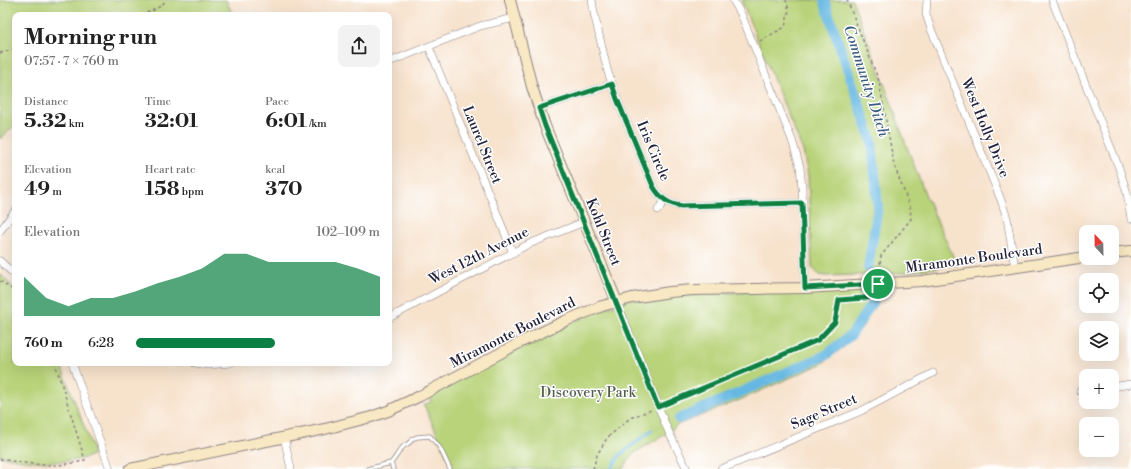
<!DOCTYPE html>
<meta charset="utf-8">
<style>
:root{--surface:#fff;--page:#f2f2f2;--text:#222;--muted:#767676;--accent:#0b8043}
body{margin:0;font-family:"Libre Bodoni",serif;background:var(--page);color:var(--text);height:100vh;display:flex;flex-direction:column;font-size:15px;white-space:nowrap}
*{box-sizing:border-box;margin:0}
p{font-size:13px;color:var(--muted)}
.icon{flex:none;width:22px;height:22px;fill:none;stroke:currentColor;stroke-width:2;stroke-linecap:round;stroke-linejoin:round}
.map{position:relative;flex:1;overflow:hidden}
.side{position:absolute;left:12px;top:12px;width:380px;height:354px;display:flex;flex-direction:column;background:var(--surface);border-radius:8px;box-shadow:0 4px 16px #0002}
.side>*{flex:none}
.needle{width:26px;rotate:338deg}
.controls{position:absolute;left:1079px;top:225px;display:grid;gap:8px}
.controls a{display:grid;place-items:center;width:40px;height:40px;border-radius:8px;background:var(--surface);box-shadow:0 4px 16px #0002;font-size:20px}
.pin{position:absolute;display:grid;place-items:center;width:34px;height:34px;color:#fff;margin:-17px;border:2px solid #fff;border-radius:50%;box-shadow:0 1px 4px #0007}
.round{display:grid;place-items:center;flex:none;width:42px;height:42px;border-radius:8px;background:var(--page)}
.summary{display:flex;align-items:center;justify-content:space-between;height:68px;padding:0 12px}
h1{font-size:22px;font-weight:800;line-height:30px}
.metrics{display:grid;grid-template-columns:repeat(3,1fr);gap:6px;height:68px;padding:4px 12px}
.metrics div{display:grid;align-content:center}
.metrics b{font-size:20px;font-weight:800}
.metrics small{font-size:11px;font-weight:400}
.metrics p{font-size:11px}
.chart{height:112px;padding:8px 12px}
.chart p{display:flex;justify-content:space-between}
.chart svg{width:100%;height:72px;margin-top:4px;fill:var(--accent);opacity:.7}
ul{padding:0 12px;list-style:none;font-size:13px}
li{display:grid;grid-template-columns:64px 48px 1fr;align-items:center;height:30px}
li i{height:10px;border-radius:5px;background:var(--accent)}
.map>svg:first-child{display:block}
</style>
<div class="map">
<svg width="1131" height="469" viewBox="0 0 1131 469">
<rect width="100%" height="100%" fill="#fff"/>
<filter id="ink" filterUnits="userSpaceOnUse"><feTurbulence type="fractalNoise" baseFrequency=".025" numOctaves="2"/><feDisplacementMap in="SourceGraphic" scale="8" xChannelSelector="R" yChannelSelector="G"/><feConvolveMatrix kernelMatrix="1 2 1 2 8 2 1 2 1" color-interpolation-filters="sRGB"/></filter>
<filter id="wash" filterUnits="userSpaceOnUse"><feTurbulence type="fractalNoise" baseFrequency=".012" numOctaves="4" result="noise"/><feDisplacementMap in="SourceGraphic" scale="16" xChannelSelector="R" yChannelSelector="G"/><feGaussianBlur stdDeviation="0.9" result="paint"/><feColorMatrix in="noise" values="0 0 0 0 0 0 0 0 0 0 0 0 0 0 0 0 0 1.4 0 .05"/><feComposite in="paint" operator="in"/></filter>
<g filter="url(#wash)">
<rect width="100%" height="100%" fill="#f7e2cc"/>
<path fill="#b8d379" stroke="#6d7a5a" d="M0,0H226L233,15H15V125L0,139Z
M741,0H852L891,102L902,134L925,194L957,265L892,274L825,276L820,275L812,268L808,175L803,151Z
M0,274L15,289V363H60L93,450L92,455C85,459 76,460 68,461C44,463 23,461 0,456Z
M878,285L876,302L863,326L844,347L821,364L735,402L677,425L669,432L634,453L623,469H453L424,405L432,401L426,393L521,342L632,298Z"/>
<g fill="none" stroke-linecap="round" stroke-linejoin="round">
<path stroke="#66b8e2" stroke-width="3" d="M611,469L620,455L652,430"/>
<path stroke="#66b8e2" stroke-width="10" d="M824,0L872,141L878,207L868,268
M679,419L826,355L852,334L873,301"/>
</g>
</g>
<g filter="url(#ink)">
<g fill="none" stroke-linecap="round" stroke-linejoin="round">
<g stroke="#8c8284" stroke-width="5">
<path id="lane" d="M391,463C395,459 400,449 404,446C408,443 410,444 412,439L417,437L430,436L440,448L450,469
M367,469L391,463L393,469"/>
</g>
<g stroke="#8c8284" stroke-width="8">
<path id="street" d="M592,0L594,13L607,69L617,99L653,186C660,198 668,204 681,206L802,203
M733,0L741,14L792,140L800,167L802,188L805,288
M927,0L926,14L931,29L1001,200L1007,218L1015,268
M1052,0L1119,168L1127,193L1131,219
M429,47L513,253
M389,62L480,26L514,18
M539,108L612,84
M658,210L665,200
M0,231L15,211
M0,261L15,275
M617,302L666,426L676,447L687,469
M389,318L529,244L584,222
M72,363L110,469
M195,363L208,365L230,363
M1112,387L1131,384
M1080,391L1086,390
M284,437L291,469
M721,469L861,411L933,373"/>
</g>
<g stroke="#8c8284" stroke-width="12">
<path id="secondary" d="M510,0L532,87L545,126L617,302
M1112,253L1131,251
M130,469L325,429L371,417L388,411L420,396L521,342L565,321L602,306L632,298L670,292L693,290L805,288L922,281L1086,257"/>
</g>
<path stroke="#8c8284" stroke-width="1.5" stroke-dasharray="3 3" stroke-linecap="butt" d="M847,0L879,81L894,165L910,207L911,219L881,256L879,273
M141,15C149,12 161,8 166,0
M760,41L785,27L789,10L786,0
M0,53L15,49
M0,281L15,291
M666,404L818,340L835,322L839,300L877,297V293
M0,459C28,464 58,469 85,460L55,363
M593,469L597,455L607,438L630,418L651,410"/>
<use href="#lane" stroke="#fff" stroke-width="3.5"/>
<use href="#street" stroke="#fff" stroke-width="7"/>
<use href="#secondary" stroke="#f8e8c3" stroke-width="10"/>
</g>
</g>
<g fill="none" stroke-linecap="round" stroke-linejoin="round" filter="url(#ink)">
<g stroke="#fff" stroke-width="8">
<path id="route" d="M612,84L617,99L653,186C660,198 668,204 681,206L802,203L805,288L878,284L877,297L839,300L835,322L818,340L658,407L545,126L539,108Z"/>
</g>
<use href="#route" stroke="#0b8043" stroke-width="5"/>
</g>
<g text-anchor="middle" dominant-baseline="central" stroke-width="3" stroke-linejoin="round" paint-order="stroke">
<g font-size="14" fill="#22223b" stroke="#fff">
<text transform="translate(985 128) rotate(68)">West Holly Drive</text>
<text transform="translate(482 145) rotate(68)">Laurel Street</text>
<text transform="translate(653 151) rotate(67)">Iris Circle</text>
<text transform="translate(603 232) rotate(68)">Kohl Street</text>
<text transform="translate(479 256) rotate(-27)">West 12th Avenue</text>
<text transform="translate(974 259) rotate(-8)">Miramonte Boulevard</text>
<text transform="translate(513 333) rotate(-27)">Miramonte Boulevard</text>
<text transform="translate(824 412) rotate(-23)">Sage Street</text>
</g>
<g font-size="14" fill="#566051" stroke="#fff">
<text x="588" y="393">Discovery Park</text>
</g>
<g font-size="15" font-style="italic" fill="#3d5e7e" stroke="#fff">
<text transform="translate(866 81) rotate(72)">Community Ditch</text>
</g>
</g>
</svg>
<div class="controls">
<a><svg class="needle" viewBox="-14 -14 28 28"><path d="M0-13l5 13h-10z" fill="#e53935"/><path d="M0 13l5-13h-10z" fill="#767676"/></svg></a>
<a><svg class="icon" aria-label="locate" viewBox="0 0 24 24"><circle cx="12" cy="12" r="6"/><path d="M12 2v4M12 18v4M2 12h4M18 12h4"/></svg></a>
<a><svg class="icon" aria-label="layers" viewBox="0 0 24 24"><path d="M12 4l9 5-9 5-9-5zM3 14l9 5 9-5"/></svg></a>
<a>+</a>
<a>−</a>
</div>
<div class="pin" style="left:878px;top:284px;background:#1e9e55"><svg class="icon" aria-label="arrive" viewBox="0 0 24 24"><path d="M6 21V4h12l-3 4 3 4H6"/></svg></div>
<section class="side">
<div class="summary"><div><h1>Morning run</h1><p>07:57 · 7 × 760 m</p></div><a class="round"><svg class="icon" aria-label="share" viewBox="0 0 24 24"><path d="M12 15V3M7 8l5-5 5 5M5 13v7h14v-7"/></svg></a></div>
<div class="metrics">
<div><p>Distance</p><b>5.32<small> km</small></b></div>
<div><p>Time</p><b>32:01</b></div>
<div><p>Pace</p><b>6:01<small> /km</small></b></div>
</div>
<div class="metrics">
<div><p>Elevation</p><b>49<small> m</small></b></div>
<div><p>Heart rate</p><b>158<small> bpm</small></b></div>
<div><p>kcal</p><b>370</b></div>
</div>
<div class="chart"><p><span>Elevation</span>102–109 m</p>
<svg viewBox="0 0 160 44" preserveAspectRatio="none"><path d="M0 44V20L10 33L20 38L30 33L40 33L50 29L60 24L70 20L80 15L90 6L100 6L110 11L120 11L130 11L140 11L150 15L160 20V44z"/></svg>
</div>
<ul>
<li><b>760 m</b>6:28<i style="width:57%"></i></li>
</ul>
</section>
</div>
